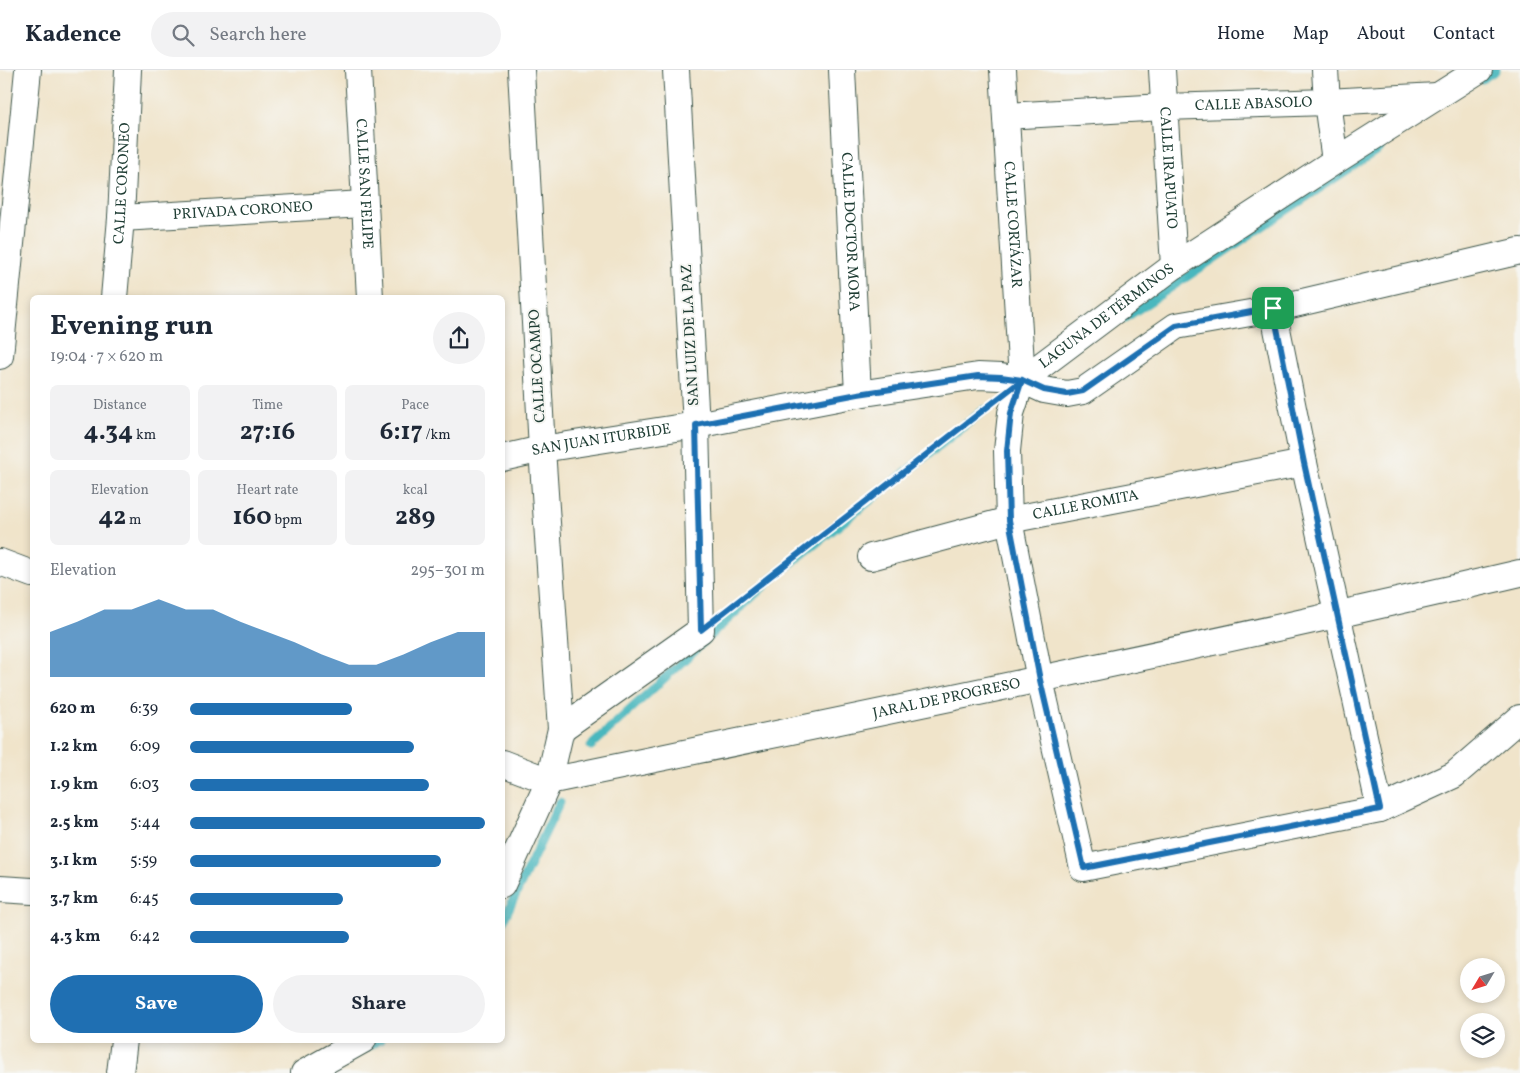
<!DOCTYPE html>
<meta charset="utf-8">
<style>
:root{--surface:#fff;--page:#f2f2f3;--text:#1f2937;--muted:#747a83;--line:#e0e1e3;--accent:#1f6fb2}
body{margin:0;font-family:Vollkorn,serif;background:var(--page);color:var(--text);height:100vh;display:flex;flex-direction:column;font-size:19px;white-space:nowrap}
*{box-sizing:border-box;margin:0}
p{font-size:16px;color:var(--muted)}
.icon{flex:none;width:28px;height:28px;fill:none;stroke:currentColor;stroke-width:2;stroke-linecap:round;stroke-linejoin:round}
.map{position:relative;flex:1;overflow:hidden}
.panel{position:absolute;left:30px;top:225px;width:475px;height:748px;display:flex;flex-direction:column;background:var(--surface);border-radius:8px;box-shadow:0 2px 8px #0003}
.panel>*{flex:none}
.needle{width:32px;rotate:232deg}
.buttons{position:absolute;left:1460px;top:888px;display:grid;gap:10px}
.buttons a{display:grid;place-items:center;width:45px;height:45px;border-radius:50%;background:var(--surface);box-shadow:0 2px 8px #0003;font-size:25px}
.pin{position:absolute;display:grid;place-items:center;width:42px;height:42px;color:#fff;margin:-21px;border-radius:10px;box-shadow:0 2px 8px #0006}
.round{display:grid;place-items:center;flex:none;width:52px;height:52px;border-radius:26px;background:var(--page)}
.headline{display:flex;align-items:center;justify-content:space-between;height:85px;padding:0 20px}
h1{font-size:28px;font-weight:700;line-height:38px}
.figures{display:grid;grid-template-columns:repeat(3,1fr);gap:8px;height:85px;padding:5px 20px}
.figures div{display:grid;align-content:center;border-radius:8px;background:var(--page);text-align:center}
.figures b{font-size:25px;font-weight:700}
.figures small{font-size:14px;font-weight:400}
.figures p{font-size:14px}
.chart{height:140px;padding:10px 20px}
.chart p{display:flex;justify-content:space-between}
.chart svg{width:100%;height:90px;margin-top:5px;fill:var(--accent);opacity:.7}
.action{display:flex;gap:10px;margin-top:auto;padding:10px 20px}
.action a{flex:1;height:58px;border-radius:30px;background:var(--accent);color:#fff;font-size:20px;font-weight:700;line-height:58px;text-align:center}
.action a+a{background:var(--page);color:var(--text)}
ul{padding:0 20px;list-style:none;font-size:16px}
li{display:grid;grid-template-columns:80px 60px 1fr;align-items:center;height:38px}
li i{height:12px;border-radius:6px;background:var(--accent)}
header{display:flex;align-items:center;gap:30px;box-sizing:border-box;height:70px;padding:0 25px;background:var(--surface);border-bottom:1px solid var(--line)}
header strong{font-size:24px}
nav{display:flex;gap:28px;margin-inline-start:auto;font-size:18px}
.search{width:350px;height:45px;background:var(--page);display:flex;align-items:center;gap:12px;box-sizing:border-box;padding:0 18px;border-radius:28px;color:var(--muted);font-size:19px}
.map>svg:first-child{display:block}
</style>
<header>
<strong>Kadence</strong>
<div class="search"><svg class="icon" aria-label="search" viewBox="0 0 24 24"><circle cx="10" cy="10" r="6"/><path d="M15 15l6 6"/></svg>Search here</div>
<nav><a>Home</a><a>Map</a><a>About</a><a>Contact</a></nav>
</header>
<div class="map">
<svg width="1520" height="1003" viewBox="0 0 1520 1003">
<rect width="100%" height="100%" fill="#f6f6f2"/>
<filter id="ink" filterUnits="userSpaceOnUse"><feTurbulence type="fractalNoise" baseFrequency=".02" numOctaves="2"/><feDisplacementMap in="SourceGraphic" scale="10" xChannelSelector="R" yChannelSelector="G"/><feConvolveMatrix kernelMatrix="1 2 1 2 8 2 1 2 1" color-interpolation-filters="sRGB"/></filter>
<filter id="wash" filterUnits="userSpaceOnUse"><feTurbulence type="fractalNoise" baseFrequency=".0096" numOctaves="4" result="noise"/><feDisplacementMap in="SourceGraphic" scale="20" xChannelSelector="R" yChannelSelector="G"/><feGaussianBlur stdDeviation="1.12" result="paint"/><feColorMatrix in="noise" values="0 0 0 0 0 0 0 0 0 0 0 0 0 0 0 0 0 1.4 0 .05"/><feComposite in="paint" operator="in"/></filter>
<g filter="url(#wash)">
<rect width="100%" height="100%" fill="#f0e4ca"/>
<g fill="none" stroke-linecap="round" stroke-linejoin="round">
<path stroke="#48b7be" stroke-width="9" d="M1482,9L1496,0
M1125,248L1380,78
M591,676L775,506L984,340
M502,853L560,732
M365,978L380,970"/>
</g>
</g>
<g filter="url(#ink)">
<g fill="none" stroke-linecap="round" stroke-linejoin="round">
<g stroke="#3e564a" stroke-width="28">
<g id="street">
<path id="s1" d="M358,0L370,228"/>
<path id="s2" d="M842,0L858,324"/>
<path id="s3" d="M1003,0L1022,310L1011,343L1007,381L1009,450L1040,610L1083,798L1380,739L1454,705L1520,648"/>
<path id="s4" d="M1162,0L1174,196"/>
<path d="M1325,0L1327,32L1335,91"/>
<path id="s5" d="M1006,46L1164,37L1327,32L1437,26"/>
<path id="s6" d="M121,148L364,134"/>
<path id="s7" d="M114,228L121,148L128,0"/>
<path d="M1273,239L1304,393L1380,739"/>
<path d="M0,286L28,0"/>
<path id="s8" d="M1022,310L1174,196L1335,91L1479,0"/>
<path id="s9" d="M502,388L542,379L696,355L858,324L978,306L1001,307L1022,310L1044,320L1067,324L1083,321L1176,256L1273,239L1520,181"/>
<path id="s10" d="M871,487L1009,450L1304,393"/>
<path d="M0,492L32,504"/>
<path d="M561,659L701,560L696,355L676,0"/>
<path d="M502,693L549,711"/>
<path id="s11" d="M549,711C873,644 1198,578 1520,503"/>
<path d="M502,815L549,711L561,659L542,379L521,0"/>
<path d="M0,819L32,821"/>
<path d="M120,1003L124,970"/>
<path d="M304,1003L363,970"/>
</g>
</g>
<path stroke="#3e564a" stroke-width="3" stroke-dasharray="1 4" stroke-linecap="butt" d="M727,539L985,339"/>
<use href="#street" stroke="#fff" stroke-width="26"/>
</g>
</g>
<g fill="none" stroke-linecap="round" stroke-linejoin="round" filter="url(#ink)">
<g stroke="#fff" stroke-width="10">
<path id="route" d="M1273,238L1176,256L1083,321L1067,324L1044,320L1022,310L1001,307L978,306L858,324L696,355L701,560L1022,310L1011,343L1007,381L1009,450L1040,610L1084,798L1380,739L1304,393L1273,238"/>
</g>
<use href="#route" stroke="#1f6fb2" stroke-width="6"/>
</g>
<g text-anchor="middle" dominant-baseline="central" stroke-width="4" stroke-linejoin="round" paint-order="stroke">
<g font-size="15" fill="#1f3d34" stroke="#f6f6f2">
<text stroke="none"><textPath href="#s5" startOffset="248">CALLE ABASOLO</textPath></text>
<text stroke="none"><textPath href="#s4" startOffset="98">CALLE IRAPUATO</textPath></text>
<text stroke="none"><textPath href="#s7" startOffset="115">CALLE CORONEO</textPath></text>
<text stroke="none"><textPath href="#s1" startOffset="114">CALLE SAN FELIPE</textPath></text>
<text stroke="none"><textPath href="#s6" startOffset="122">PRIVADA CORONEO</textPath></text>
<text stroke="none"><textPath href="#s3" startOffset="155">CALLE CORTÁZAR</textPath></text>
<text stroke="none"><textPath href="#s2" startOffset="162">CALLE DOCTOR MORA</textPath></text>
<text stroke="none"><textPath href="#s8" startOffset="106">LAGUNA DE TÉRMINOS</textPath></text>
<text transform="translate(691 265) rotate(-93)">SAN LUIZ DE LA PAZ</text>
<text transform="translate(538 296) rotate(-93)">CALLE OCAMPO</text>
<text stroke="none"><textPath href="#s9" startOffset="101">SAN JUAN ITURBIDE</textPath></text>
<text stroke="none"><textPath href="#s10" startOffset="221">CALLE ROMITA</textPath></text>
<text stroke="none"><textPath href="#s11" startOffset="406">JARAL DE PROGRESO</textPath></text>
</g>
</g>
</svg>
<div class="buttons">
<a><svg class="needle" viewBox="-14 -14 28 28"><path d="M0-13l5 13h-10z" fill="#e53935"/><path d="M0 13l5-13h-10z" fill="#747a83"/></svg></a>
<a><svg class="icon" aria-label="layers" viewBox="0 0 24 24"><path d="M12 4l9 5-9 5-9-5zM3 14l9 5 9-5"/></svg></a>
</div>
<div class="pin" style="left:1273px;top:238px;background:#1e9e55"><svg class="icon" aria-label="arrive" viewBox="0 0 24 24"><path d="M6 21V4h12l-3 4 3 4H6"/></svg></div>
<section class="panel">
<div class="headline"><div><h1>Evening run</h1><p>19:04 · 7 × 620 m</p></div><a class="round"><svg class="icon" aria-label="share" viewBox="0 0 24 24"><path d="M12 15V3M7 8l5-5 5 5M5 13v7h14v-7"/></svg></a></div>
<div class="figures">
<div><p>Distance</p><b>4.34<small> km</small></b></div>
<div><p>Time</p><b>27:16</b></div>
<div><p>Pace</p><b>6:17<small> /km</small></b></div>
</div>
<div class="figures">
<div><p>Elevation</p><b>42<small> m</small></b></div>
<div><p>Heart rate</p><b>160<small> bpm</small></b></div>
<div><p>kcal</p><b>289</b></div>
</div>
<div class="chart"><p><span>Elevation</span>295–301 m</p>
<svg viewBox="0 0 160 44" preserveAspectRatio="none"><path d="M0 44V22L10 17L20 11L30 11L40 6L50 11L60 11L70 17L80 22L90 27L100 33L110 38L120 38L130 33L140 27L150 22L160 22V44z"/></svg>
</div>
<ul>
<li><b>620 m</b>6:39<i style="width:55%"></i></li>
<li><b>1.2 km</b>6:09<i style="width:76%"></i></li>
<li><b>1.9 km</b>6:03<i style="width:81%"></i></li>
<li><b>2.5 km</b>5:44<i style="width:100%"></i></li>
<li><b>3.1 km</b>5:59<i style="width:85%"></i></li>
<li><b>3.7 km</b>6:45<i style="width:52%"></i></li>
<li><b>4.3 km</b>6:42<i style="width:54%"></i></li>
</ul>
<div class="action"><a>Save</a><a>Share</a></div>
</section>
</div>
